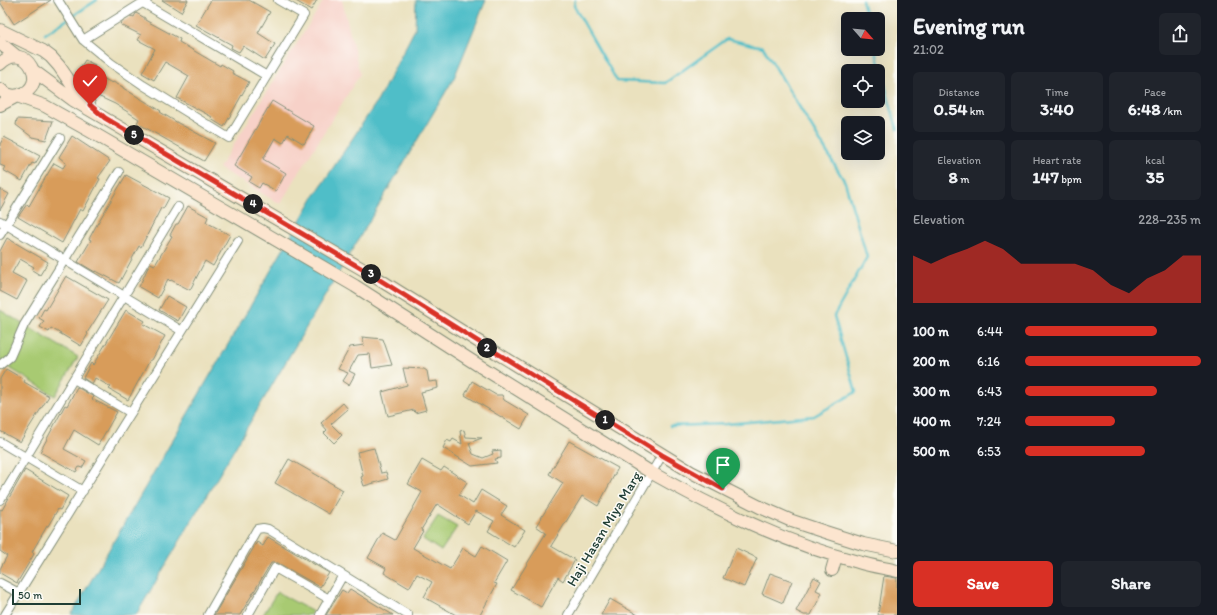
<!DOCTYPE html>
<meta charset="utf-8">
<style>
:root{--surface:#171b24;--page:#20242c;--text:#f1f3f6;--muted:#9ea1a6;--accent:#d93025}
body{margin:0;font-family:Itim,sans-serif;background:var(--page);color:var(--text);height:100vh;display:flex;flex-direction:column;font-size:15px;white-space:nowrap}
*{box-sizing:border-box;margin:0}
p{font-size:13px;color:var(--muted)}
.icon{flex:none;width:22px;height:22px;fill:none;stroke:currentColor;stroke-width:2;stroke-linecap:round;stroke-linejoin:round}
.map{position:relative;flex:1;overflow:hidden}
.panel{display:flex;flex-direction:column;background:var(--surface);width:320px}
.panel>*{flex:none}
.needle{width:26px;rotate:117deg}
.tools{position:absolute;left:841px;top:12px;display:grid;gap:8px}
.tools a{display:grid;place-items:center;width:44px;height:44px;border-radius:6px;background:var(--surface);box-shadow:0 4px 16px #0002;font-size:20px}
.scale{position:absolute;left:12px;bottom:10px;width:69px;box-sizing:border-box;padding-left:4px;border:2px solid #1f3d34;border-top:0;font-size:11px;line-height:14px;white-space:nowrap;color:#1f3d34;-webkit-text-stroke:3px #fdfcf7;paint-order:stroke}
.pin{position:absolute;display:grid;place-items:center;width:34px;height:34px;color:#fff;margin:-41px -17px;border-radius:50% 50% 50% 0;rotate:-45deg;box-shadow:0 0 4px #0007}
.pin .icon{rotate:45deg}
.km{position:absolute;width:20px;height:20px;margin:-10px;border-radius:50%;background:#222;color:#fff;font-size:11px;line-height:20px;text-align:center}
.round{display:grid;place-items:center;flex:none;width:42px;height:42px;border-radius:6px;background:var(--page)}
.summary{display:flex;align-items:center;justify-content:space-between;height:68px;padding:0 16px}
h1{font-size:22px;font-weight:700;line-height:30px}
.stats{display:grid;grid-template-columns:repeat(3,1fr);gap:6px;height:68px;padding:4px 16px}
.stats div{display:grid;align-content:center;border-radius:6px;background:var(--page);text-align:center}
.stats b{font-size:17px;font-weight:700}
.stats small{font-size:11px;font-weight:400}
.stats p{font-size:11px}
.chart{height:112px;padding:8px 16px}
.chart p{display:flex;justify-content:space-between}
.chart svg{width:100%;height:72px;margin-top:4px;fill:var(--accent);opacity:.7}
.cta{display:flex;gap:8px;margin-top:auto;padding:8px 16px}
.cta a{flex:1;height:46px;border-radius:6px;background:var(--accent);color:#fff;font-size:16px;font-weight:700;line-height:46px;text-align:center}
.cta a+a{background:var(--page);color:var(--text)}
ul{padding:0 16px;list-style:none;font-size:13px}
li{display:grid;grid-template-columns:64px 48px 1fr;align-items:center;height:30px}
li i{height:10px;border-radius:5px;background:var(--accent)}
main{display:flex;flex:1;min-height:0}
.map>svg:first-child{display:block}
</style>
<main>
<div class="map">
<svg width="897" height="615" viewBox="0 0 897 615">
<rect width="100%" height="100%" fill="#fdfcf7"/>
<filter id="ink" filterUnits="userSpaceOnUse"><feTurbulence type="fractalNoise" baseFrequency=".025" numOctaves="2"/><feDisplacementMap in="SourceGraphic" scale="8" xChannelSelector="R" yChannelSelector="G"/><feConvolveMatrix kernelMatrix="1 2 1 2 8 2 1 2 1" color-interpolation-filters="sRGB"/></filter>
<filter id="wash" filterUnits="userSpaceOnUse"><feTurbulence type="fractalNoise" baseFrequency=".012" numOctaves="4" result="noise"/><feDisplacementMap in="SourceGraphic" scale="16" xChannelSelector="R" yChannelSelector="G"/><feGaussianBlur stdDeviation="0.9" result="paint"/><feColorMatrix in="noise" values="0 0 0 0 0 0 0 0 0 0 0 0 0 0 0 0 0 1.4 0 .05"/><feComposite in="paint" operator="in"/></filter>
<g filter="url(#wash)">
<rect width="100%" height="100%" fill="#eae1be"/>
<path fill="#f7d1c8" d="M324,0H342L360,74L280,204L219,168Z"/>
<path fill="#a8ca72" stroke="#648453" d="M0,310L78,357L55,396L0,362Z
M438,516L457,527L441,551L423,539Z
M277,592L313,612L311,615H263Z"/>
<path fill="#50bec8" stroke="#387e7e" d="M416,0H486L454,78L136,615H71L313,198L378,100L415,29Z"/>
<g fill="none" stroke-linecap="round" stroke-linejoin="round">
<path stroke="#50bec8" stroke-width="2.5" d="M575,0L574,6L617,81L665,83L727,39L763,47L845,182L867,257L834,316L856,392L814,416L727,424L670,426
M862,0L867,19
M45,34L97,0
M875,49L897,129"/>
</g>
<g id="blocks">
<path fill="#d89c5a" d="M0,0H51L14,24L0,2Z
M162,0H188L181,12Z
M211,0H249L270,12L258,33L275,44L265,60L243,46L239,52L231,48L232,45L196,25Z
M294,0H317L311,10Z
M136,13L145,18V20L180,39L179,42L220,66L221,64L233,71L232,73L249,82L224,127L211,119L212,117L177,98L189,76L165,62L154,80L142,73L155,49L138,40L141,35L121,25L122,22L132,16L134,17Z
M85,60L95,65L91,72L112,83L113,82L123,87V88L161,111L160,112L178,123L215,143L204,161L137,123L139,119L115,104L89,92L88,91L91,86L75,76Z
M272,101L314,126L304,144L288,134L283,143L275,138L263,159L286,173L276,191L262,183L259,188L249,182L252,177L234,166Z
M17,119L53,121L46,140L32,137L16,125Z
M72,136L110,161L98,178L100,179L83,211L80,209L62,243L18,217L27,204L29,206L54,163L63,168L66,163L59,157Z
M4,137L40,156L35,164L32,163L22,181L3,170L5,167L0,165V144Z
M126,175L169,198L163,209L161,208L141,247L139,246L119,283L96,271L95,272L78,262L91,240L89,239L96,226Z
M0,189L9,194L0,210Z
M188,206L208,217L206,222L230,235L213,266L205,261L190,290L171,280L170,281L168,279L158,298L139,287L150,263L155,265L172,236L170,235L176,224H178Z
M7,238L48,262L40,275L32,270L34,267L20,259L12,273L27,281L17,300L0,291V251Z
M66,276L108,300L87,333L88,334L81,346L51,328L49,332L40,327L44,321L39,318L44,309L46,310Z
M167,296L186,307L178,321L159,310Z
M126,310L145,321L143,324L165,336L152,360H150L128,400L109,389L111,387L95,378L92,384L83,378L91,363L93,365Z
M362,337L383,339L392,365L372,368L370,354L358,355L349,371L355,374L349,385L343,381L348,373L338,369L350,347L364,345Z
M403,368L424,369L427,371L429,382L437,381L438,388L421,392L426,410L415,413L414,410L388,416L382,392L407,385Z
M6,369L25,380L24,382L49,396L20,442L0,431V379Z
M472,381L496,395H502L504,400L529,415L521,429L465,395Z
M77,387L94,397L92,399L117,412L98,445L74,430L64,449L86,461L82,468L79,467L76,472L40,452L65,405L67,406Z
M343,403L348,409L331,424L342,435L334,443L324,433L327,430L321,423Z
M464,430L466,437L482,438L469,443L473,454L483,458L493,454L492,451L501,450V458L495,459L497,463L472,466L443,448L447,440L451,442L453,439L462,444L460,431Z
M569,441L618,468L598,506L582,496L551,546L575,560L563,581L558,577L541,607L511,590L546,533L536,526L563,483L549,474Z
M374,448L381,473L386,472L388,479L364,486L361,477L363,476L357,452Z
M289,459L343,490L329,514L275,483Z
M422,460L441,471L444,467L467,482L459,495L473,504L481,490L507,506L501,515L525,530L514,547L488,531L494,521L476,511L468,524L437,504L421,530L423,531L413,548L450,569L463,548L476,556L482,546L507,561L494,583L497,584L480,615H456L424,597L432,582L417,574L409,588L384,573L386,568L368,558L382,533L395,540L422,492L408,484Z
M25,470L68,496L60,510L58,509L48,526H47L32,552L34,554L17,583L0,573V569L7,556L0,551V509L2,510Z
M268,537L329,573L320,587L278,563H271L240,615H214L257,542L263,546Z
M736,548L757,558L744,587L723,578Z
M770,573L792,581L783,603L762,594Z
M884,576L897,578V615H878Z
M814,577L821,581L816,590L822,593L811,615H804L796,611Z
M350,589L393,615H326L342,590L347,593Z
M610,599L638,615H601Z"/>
</g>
</g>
<g filter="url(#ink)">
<use href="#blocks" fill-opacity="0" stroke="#848f79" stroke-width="1"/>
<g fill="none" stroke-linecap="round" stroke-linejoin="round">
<g stroke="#848f79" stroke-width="10">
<path id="street" d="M58,0L83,40L111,63L143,85L229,138L304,15L278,0
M143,3L267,76
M83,40L147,0
M0,221L182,331
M0,235L60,138
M0,365L10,357L24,325L119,172
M74,379L131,413
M0,442L83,491
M0,500L178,207
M0,583L19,593
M5,615L238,241
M208,615L257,529L263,528L268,529L408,615
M248,615L275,568L329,599
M320,615L343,575
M568,615L662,455"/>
</g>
<g stroke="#848f79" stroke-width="14">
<path id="secondary" d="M0,30L43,51L51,57L59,66L72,85L89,104
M0,43L16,56
M0,64C26,38 51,87 19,95C12,97 5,94 0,89
M34,71L73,100L364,270L487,347L691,472L760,507L792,521L822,531L863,544L897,551
M17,96L45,106L95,134L355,286L478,365L652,473C718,510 785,543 858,562C871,566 884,568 897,571
M0,105L17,96
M832,570L836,556"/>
</g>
<use href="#street" stroke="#fff" stroke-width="8"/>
<use href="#secondary" stroke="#fce5cf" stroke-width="12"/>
</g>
</g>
<g fill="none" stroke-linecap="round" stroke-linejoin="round" filter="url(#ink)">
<g stroke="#fff" stroke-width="8">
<path id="route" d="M90,105L105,118L364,270L487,347L662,455L723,489"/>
</g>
<use href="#route" stroke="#d93025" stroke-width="5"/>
</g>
<g text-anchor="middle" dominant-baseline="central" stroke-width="3" stroke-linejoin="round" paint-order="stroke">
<g font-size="14" fill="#1f3d34" stroke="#fdfcf7">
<text transform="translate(604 529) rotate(-59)">Haji Hasan Miya Marg</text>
</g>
</g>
</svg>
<div class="tools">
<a><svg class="needle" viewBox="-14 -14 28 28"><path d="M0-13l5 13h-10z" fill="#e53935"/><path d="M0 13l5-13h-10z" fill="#9ea1a6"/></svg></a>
<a><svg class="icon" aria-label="locate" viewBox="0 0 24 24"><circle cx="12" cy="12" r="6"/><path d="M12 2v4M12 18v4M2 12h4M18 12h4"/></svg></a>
<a><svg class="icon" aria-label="layers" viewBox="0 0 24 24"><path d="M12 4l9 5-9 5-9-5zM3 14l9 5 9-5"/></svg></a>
</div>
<div class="scale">50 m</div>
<div class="pin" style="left:723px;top:489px;background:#1e9e55"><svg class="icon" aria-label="arrive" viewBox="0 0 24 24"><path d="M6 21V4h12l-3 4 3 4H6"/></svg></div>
<div class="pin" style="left:90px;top:105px;background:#d93025"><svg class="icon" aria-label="check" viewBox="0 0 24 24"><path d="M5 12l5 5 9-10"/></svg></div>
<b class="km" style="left:605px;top:420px">1</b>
<b class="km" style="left:487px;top:348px">2</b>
<b class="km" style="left:371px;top:274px">3</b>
<b class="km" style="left:253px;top:204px">4</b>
<b class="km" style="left:134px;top:135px">5</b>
</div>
<section class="panel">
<div class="summary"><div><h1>Evening run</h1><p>21:02</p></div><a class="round"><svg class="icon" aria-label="share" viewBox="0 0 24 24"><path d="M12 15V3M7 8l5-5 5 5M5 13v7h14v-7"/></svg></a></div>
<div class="stats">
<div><p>Distance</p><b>0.54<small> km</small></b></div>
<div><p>Time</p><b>3:40</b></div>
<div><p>Pace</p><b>6:48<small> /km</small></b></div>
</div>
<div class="stats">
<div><p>Elevation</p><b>8<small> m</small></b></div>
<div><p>Heart rate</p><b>147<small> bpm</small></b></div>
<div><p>kcal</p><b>35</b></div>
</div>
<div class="chart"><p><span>Elevation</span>228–235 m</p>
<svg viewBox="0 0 160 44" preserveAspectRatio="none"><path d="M0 44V15L10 20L20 15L30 11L40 6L50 11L60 20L70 20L80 20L90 20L100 24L110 33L120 38L130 29L140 24L150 15L160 15V44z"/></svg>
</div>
<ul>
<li><b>100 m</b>6:44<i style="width:75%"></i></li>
<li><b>200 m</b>6:16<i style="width:100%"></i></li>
<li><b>300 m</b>6:43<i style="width:75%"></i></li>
<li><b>400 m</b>7:24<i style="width:51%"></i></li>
<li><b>500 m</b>6:53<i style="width:68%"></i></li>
</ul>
<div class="cta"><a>Save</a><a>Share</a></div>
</section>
</main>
